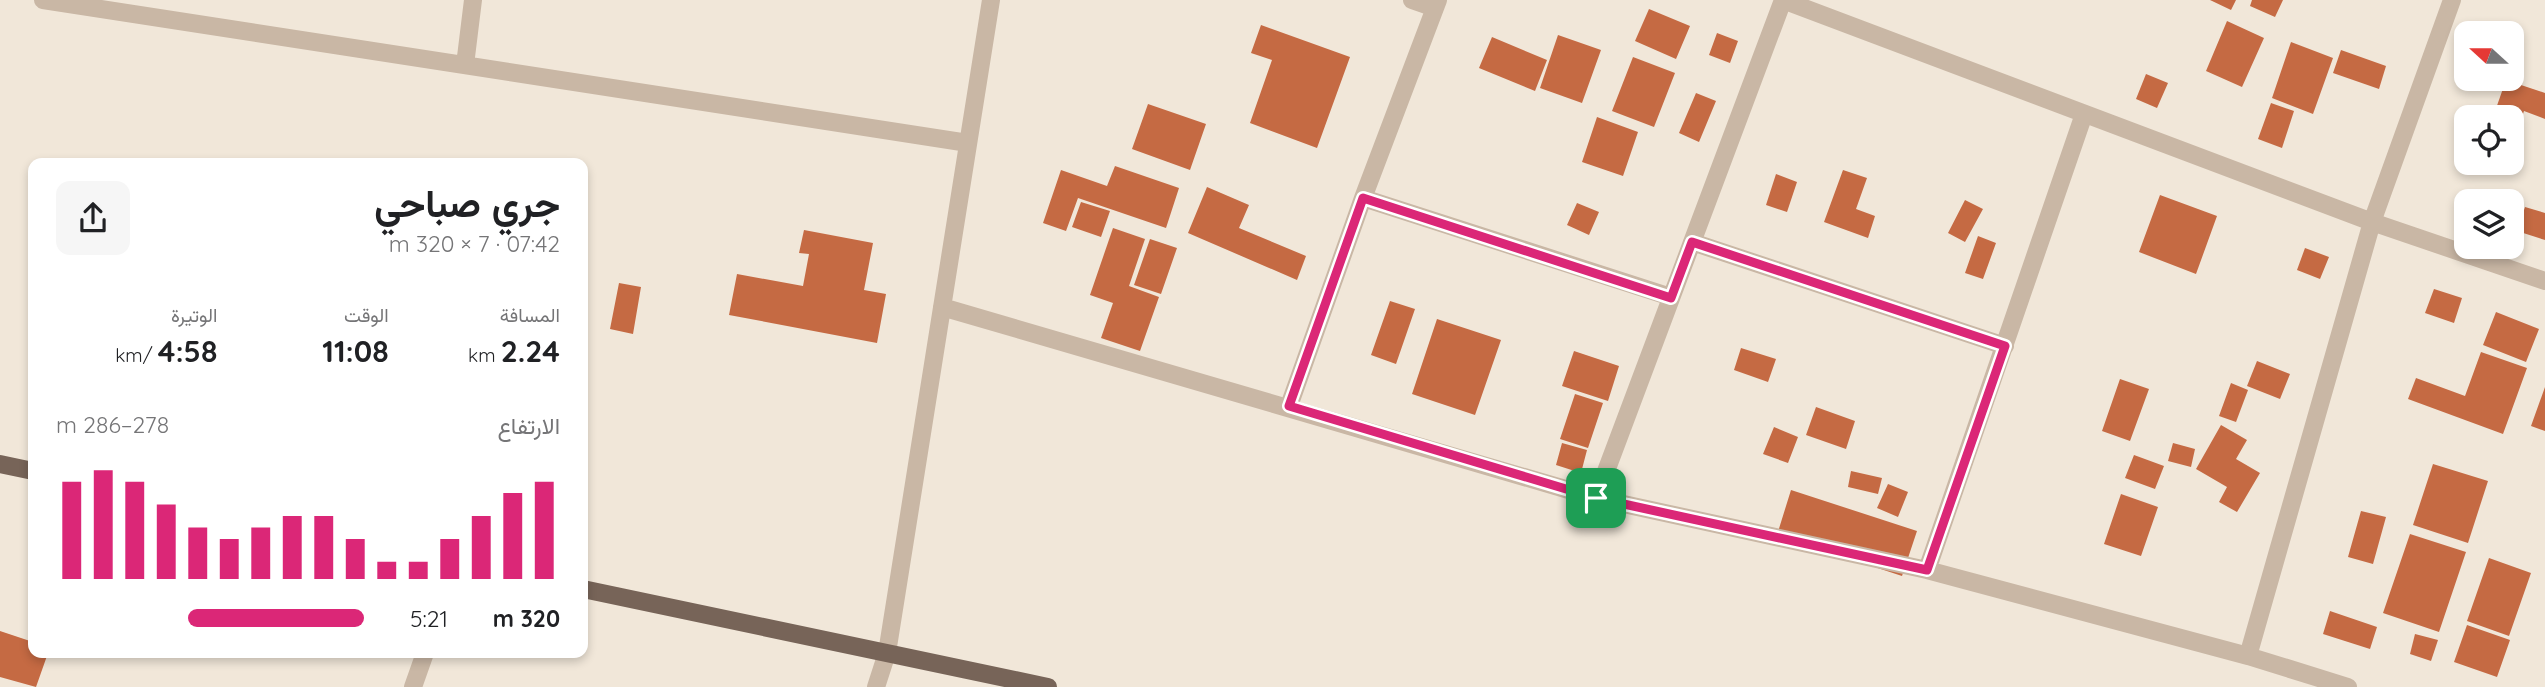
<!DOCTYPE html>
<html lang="ar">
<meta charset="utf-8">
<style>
:root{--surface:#fff;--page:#f6f6f6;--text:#202124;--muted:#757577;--accent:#db2777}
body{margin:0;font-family:Quicksand,Vazirmatn,sans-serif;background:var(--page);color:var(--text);direction:rtl;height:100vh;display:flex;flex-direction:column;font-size:26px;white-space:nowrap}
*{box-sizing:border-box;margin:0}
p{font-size:23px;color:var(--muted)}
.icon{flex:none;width:38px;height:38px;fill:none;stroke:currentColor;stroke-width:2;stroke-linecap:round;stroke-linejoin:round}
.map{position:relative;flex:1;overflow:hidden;direction:ltr}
.panel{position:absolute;left:28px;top:158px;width:560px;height:500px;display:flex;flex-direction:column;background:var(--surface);border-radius:14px;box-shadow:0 4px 10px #0003;direction:rtl}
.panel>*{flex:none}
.needle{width:46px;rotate:291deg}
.fabs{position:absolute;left:2454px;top:21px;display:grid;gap:14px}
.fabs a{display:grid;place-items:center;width:70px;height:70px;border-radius:14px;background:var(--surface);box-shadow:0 4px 10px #0003;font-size:35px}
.pin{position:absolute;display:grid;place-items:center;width:60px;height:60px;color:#fff;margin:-30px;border-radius:14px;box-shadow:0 4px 10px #0006}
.round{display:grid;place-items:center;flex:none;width:74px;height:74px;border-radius:14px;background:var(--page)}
.headline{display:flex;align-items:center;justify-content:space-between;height:119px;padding:0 28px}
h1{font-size:38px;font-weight:700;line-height:52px}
.stats{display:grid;grid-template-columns:repeat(3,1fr);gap:10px;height:119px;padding:7px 28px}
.stats div{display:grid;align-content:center}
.stats b{font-size:30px;font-weight:700}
.stats small{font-size:19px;font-weight:400}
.stats p{font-size:19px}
.chart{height:196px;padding:14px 28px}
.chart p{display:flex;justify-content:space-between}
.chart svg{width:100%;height:126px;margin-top:7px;stroke:var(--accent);stroke-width:6}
ul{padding:0 28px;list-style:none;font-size:23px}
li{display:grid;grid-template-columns:112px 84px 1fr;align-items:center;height:52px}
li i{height:18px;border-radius:9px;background:var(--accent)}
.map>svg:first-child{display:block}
</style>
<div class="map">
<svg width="2545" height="687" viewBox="0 0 2545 687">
<rect width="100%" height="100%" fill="#f1e7d9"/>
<path fill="#c56a43" d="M2210,0H2236L2231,10Z
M2252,0H2283L2275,17L2250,6Z
M1649,9L1690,26L1676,59L1635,41Z
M2227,21L2264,38L2242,87L2206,71Z
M1261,25L1350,57L1317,148L1250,123L1272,60L1251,53Z
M1717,33L1738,41L1730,63L1709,55Z
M1558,35L1601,50L1582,103L1540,88Z
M1492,37L1547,60L1535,91L1479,68Z
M2291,42L2333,58L2313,114L2272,98Z
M2341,50L2386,66L2379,89L2333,73Z
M1633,57L1675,73L1654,127L1612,111Z
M2146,74L2168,83L2157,108L2136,99Z
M2506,80L2545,93V119L2524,111L2512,145L2511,117H2493Z
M1696,93L1716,101L1699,142L1679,133Z
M2271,103L2294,111L2282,148L2258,139Z
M1148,104L1206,124L1190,170L1132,149Z
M1597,117L1638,132L1623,176L1582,162Z
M1115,166L1179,188L1166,228L1078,198L1066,231L1043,223L1061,170L1107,186Z
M1843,170L1867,178L1856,209L1875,216L1868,238L1824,222Z
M1776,174L1797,182L1787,212L1766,205Z
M1207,187L1249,205L1239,228L1306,256L1297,280L1188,233Z
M2160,195L2217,216L2196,274L2139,252Z
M1965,200L1983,209L1965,242L1948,233Z
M1081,202L1110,211L1101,237L1072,227Z
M1577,203L1599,212L1589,235L1567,225Z
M2525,207L2545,213V240L2517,231Z
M1113,228L1145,239L1129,286L1159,297L1140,351L1101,338L1113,303L1090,295Z
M804,230L873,243L864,290L886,294L877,343L729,315L737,274L803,286L809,254L799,253Z
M1978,236L1996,243L1983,279L1965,273Z
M1150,239L1177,248L1161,294L1134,285Z
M2305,248L2329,257L2320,279L2297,270Z
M619,283L641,287L633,334L610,329Z
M2434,289L2462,298L2454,323L2425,313Z
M1390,301L1415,309L1396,364L1371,355Z
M2496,312L2539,329L2526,362L2483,345Z
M1437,319L1501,340L1475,415L1412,394Z
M1741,348L1776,359L1768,382L1734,370Z
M1574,351L1619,366L1608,401L1562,386Z
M2481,352L2527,368L2503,434L2408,399L2416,378L2465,396Z
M2257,361L2290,374L2280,399L2247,386Z
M2120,379L2149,389L2130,441L2102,431Z
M2231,383L2248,390L2236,422L2219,416Z
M2545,387V431L2531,426Z
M1575,394L1603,403L1588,448L1560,439Z
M1816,407L1855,421L1846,449L1806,435Z
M2221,425L2247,440L2236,459L2260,473L2237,512L2219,502L2227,487L2196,469Z
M1774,427L1798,437L1788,463L1763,454Z
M1562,443L1587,450L1581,473L1556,465Z
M2173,443L2195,449L2191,467L2168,461Z
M2134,455L2164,466L2155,489L2125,478Z
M2433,464L2488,481L2468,543L2413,525Z
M1851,471L1882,478L1878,494L1848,487Z
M1888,484L1908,492L1898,517L1877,508Z
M1791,490L1917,531L1902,576L1777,535Z
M2121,494L2158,507L2141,556L2104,544Z
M2361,511L2386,517L2373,564L2348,557Z
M2410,534L2466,552L2439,632L2383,613Z
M2489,558L2531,573L2509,636L2467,621Z
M2330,611L2377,627L2370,649L2323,634Z
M2467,625L2510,640L2497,677L2454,662Z
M0,631L33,642V653H48L36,687L0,677Z
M2415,634L2438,640L2431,661L2410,654Z"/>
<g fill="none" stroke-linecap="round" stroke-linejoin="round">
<path stroke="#c9b7a5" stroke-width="18" d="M43,0L968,143
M1412,0L1435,8
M1783,0L2372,222L2545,281
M465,65L473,0
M1363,198L1671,297
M1692,242L2005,346
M942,307L1596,498L1927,570L2248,656L2348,687
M1289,406L1363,198L1438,0
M1596,498L1783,0
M1927,570L2084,114
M2248,656L2372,222L2452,0
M413,687L425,653
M876,687L887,653L991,0"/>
<path stroke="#776458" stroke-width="18" d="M0,464L33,471
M583,589L1048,687"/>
</g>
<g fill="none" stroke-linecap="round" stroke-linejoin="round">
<g stroke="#fff" stroke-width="14">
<path id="route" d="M1363,198L1671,298L1692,242L2005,346L1927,570L1596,498L1289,406Z"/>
</g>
<use href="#route" stroke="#db2777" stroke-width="9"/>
</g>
</svg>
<div class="fabs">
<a><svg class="needle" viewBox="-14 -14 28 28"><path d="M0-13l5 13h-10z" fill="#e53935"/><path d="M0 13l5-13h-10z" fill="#757577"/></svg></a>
<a><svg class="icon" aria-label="locate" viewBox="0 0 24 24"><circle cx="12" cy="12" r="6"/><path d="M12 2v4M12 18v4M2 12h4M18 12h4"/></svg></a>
<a><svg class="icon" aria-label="layers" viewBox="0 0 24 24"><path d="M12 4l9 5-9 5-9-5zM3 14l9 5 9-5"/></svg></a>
</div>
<div class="pin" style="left:1596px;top:498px;background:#1e9e55"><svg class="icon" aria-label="arrive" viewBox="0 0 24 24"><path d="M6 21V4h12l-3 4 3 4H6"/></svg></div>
<section class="panel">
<div class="headline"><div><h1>جري صباحي</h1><p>07:42 · 7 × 320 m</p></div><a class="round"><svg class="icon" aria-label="share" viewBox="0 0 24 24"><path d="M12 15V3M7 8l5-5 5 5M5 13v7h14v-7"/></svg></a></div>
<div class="stats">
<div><p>المسافة</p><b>2.24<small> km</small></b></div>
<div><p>الوقت</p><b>11:08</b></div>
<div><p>الوتيرة</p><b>4:58<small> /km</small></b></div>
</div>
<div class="chart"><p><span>الارتفاع</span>278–286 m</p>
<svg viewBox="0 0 160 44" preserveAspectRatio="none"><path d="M5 44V10M15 44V6M25 44V10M35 44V18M45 44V26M55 44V30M65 44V26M75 44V22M85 44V22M95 44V30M105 44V38M115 44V38M125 44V30M135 44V22M145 44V14M155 44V10"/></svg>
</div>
<ul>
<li><b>320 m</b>5:21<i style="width:57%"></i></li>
</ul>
</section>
</div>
